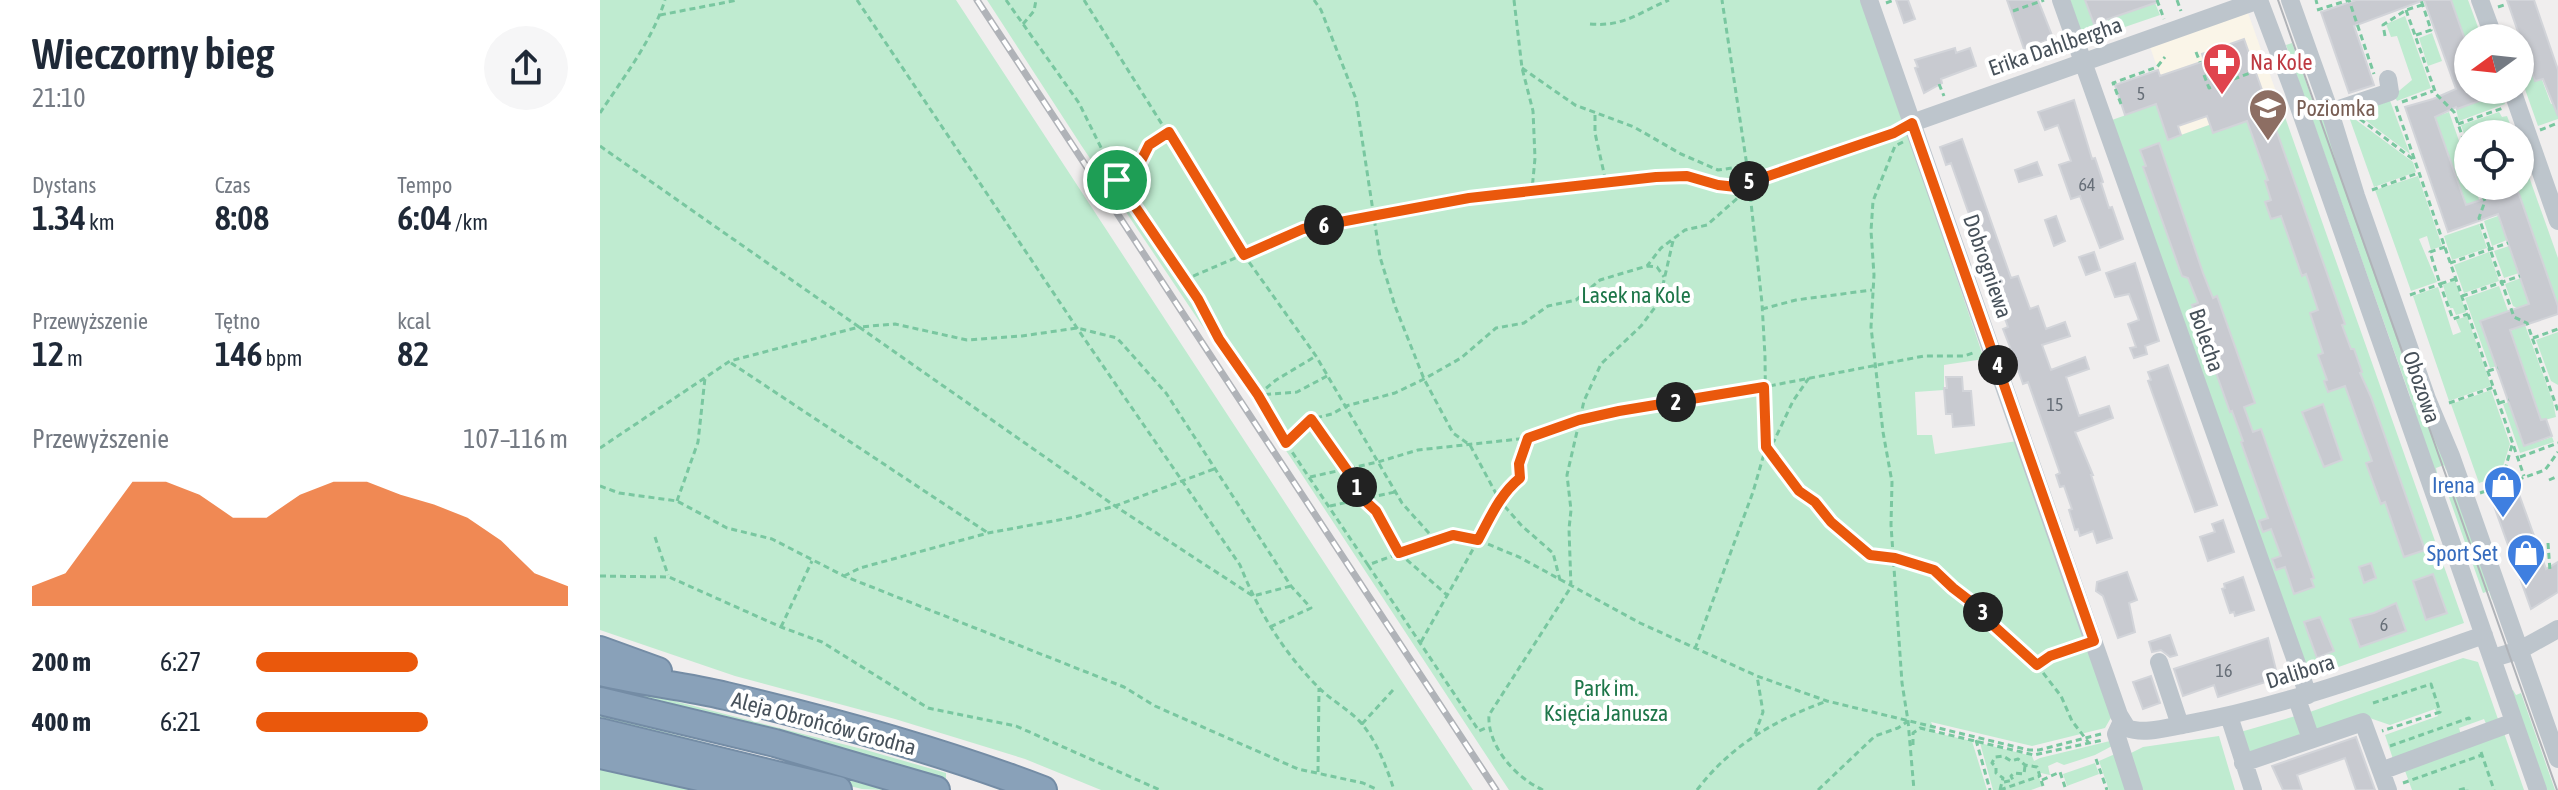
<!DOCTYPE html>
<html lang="pl">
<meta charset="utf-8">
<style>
:root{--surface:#fff;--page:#f6f6f7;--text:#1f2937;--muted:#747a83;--accent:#ea580c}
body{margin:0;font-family:"Asap Condensed",sans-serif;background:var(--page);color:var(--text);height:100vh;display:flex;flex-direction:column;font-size:30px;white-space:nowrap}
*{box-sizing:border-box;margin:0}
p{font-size:26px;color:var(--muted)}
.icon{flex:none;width:44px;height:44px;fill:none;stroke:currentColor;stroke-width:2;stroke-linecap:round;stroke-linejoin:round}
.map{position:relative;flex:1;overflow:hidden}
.panel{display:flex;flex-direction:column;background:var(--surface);width:600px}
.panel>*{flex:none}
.needle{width:52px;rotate:255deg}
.controls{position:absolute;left:1854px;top:24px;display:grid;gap:16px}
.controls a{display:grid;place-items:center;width:80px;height:80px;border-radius:50%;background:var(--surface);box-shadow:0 2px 6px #0004;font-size:40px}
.pin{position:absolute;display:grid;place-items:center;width:68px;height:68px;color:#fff;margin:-34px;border:4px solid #fff;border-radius:50%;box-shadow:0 2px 8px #0007}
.km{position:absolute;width:40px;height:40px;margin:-20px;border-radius:50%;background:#222;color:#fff;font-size:22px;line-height:40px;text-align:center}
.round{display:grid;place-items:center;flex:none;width:84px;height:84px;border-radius:42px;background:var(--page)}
.overview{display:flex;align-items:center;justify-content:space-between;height:136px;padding:0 32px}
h1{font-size:44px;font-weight:600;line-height:60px}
.figures{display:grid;grid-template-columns:repeat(3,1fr);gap:12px;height:136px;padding:8px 32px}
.figures div{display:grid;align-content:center}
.figures b{font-size:34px;font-weight:600}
.figures small{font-size:22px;font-weight:400}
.figures p{font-size:22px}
.chart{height:224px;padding:16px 32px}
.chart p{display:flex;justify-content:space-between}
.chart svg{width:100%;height:144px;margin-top:8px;fill:var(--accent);opacity:.7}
ul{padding:0 32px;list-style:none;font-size:26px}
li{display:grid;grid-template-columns:128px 96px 1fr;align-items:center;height:60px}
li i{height:20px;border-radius:10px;background:var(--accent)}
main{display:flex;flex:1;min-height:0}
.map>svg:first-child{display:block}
</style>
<main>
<section class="panel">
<div class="overview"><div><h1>Wieczorny bieg</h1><p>21:10</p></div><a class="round"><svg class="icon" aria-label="share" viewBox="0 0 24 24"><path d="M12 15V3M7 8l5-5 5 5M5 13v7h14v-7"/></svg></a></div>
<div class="figures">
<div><p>Dystans</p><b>1.34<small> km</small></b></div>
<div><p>Czas</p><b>8:08</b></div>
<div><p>Tempo</p><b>6:04<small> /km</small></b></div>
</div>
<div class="figures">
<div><p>Przewyższenie</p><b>12<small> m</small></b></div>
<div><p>Tętno</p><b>146<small> bpm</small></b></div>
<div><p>kcal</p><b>82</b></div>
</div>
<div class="chart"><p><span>Przewyższenie</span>107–116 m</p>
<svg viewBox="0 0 160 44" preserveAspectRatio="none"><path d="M0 44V38L10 34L20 20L30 6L40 6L50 10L60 17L70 17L80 10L90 6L100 6L110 10L120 13L130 17L140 24L150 34L160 38V44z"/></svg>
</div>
<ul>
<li><b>200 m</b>6:27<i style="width:52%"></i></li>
<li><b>400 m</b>6:21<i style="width:55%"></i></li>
</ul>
</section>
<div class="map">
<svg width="1958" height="790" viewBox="0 0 1958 790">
<rect width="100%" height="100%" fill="#f0eeee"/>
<path fill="#faf5e8" d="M1648,13L1679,100L1581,135L1550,47Z"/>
<path fill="#bfebd0" d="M0,0H356L873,790H501L425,759L295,719L135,676L0,630Z
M387,0H1260L1267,12L1384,359L1344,365V390L1315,392L1317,435H1332L1335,454L1417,441L1513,714L1505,728L1432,746L1331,722L1336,733L1372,741L1387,790H909L695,464L481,145Z
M1470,0H1485L1494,24L1555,3L1560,15L1484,41Z
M1851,0H1868L1882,38H1868V49Z
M1805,16L1831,88L1797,101L1794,95L1812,80L1797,36L1791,37L1786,24Z
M1832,33L1842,61L1828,66L1819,38Z
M1692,43L1716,110L1723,108L1850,469L1846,470L1844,465L1836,468L1837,473L1832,475L1811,399L1686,45Z
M1930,68L1934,79L1941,77L1951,104L1958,102V119L1938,126L1920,75V72Z
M1882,90H1900L1905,104L1859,121L1856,109L1885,99Z
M1789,98L1810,154L1756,113Z
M1568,100L1581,135L1679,100L1864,623L1710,677L1512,120Z
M1849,112L1868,167V186H1875L1880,203L1867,206L1835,117Z
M1899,112L1902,117L1907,116L1914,134H1868V145L1861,125Z
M1748,114L1813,162L1816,172L1774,187Z
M1928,174L1958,258V307L1916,188L1888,197L1885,189L1895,186H1920V177Z
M1818,176L1842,246L1831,250L1827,236L1819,239L1837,282L1811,291L1775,190Z
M1898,216L1907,240L1892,246L1884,221Z
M1879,224L1887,248L1852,260L1844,236Z
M1909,246L1919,273L1904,278L1894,251Z
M1889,252L1899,281L1864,293L1854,265Z
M1921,278L1930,303L1917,308L1913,306L1905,284Z
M1855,280L1866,312L1856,315L1853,308H1850L1843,285Z
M1899,286L1908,311L1882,321L1897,366L1890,368L1865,298Z
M1838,287L1853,335L1861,332L1856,320L1867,316L1891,386L1849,401L1813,296Z
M1925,325L1953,402L1956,417L1941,421L1910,331Z
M1958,332V385L1951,381L1936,340Z
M1891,390L1910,444L1900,476L1879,483L1851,404Z
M1909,402L1925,446L1952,437L1954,442L1920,453L1903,404Z
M1854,477L1895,598L1892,600L1889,591L1883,593L1845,486L1851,485L1849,478Z
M1863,658L1878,662L1899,722L1887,726L1884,719L1859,728L1861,735L1793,759L1785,735L1838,716L1835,709L1790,725L1761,715L1720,729H1715L1707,713Z
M0,682L266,750L346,773V781L205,742L0,691Z
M1913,690L1916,695L1921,693L1955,790H1944L1909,692Z
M0,715L287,790L262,789L0,724Z
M1699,715L1702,731L1696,739L1645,756L1637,733Z
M1904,733L1924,790H1812L1804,768Z
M1619,736L1635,790H1542L1529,754L1543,747Z
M1510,741L1512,746L1495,755L1464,765L1457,762L1448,766L1450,775L1441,773L1438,774L1442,786L1431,790H1393L1380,743L1432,756L1434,761L1440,758Z
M1515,754L1528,790H1509L1499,761Z
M1495,763L1499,774L1467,786L1463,774Z
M0,767L101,790H0Z"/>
<path fill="#c8cad0" stroke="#d2d4d9" stroke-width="2" d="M1296,0H1308L1315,19L1304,23Z
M1407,0H1438L1453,38L1424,49Z
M1485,0H1558V2L1494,24Z
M1756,0H1851L1868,48V90H1882L1885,99L1857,109L1856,107L1835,117L1866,205L1916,188L1919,194L1958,306V314L1910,330L1941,420L1946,419L1952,436L1924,446L1880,321L1929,304L1898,214L1848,232L1805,107L1833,99L1856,89L1824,0L1754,26L1774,85L1749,93L1721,12Z
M1907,0H1934L1958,70V116L1943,79L1935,81Z
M1644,39L1745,324L1742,325L1751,349H1754L1762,372L1760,373L1771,397L1825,550L1804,557L1785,502L1781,504L1766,463L1772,461L1745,386L1728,392L1724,381L1727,380L1718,355L1723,353L1710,313L1718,310L1706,274L1702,276L1681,216L1671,219L1665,202L1671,200L1665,181L1668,180L1647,121L1613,133L1607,116L1578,126L1581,135L1568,140L1556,104L1525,115L1515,85L1558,70L1560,76L1604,61L1602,54Z
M1355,48L1356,53L1370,48L1376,66L1341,79L1342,83L1324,93L1315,68L1318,67L1315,60Z
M1474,100L1492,159L1495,158L1503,182L1501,183L1509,208L1512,207L1523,239L1500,248L1480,196L1471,199L1459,165L1471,161L1458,125L1445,130L1438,112Z
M1362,139L1411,278L1418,276L1430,309L1438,306L1446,329L1465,322L1470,336L1442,345L1451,370L1485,357L1489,369L1466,377L1479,416L1509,406L1513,418L1475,432L1493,475H1491L1512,538L1497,543L1493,531L1480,536L1478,529L1475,530L1469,510L1472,509L1464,486L1460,487L1456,475L1460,473L1428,382L1423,384L1410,347L1403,329L1408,327L1387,269L1383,270L1378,256L1383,254L1351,163L1346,165L1340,147Z
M1559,143L1603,273L1613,298L1617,296L1655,403L1644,407L1653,432L1661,429L1714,578L1711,579L1714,587L1694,594L1685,567L1676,570L1672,559L1681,556L1671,529L1663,532L1662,530L1659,521L1668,518L1641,442L1643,441L1632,411L1630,412L1592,305L1598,303L1588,278L1582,276L1543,167L1546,166L1540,150Z
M1437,162L1442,175L1419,182L1415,170Z
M1456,216L1465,241L1454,246L1445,220Z
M1494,252L1500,270L1486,275L1479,257Z
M1535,263L1559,341L1545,346L1547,354L1534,358L1530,348L1536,347L1528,324L1539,320L1529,294L1515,297L1506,273Z
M1568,365L1617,505L1595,512L1548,381L1551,380L1548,372Z
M1346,377H1362L1363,391H1371L1374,425L1353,427L1352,414H1346L1344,388H1347Z
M1723,404L1742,460L1724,467L1702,412Z
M1915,483L1946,569L1958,562V592L1931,609L1889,492Z
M1623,520L1634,552L1608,561L1600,537L1615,532L1612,524Z
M1771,563L1776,578L1764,583L1759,567Z
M1527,572L1537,600L1529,603L1535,632L1518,638L1503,596L1496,591L1497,582Z
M1833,574L1847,613L1826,620L1813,581Z
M1643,577L1654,610L1635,616L1634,612L1630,613L1622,589L1625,588L1624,584Z
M1796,603L1806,631L1760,647L1750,619L1774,613Z
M1720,617L1734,651L1717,658L1704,622Z
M1570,635L1577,655L1570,657L1561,650L1552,652L1549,642Z
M1668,638L1678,678L1618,697L1614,685L1583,696L1574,669Z
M1551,676L1560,703L1543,709L1533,682Z
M1756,737L1775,790H1756L1745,758L1697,775L1702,790H1683L1672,766Z"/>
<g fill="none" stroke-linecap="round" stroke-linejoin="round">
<g stroke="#748ca5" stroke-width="30">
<path id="highway" d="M0,650L58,671
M0,672C42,682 85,686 126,696C233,721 341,751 443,790
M0,701L175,743L336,790
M0,732L238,790
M0,755L117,781L174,789"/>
</g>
<path stroke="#79c7a0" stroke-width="3" stroke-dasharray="6 4" stroke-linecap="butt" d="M257,0L477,328L640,565C658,611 684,653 719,688C732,701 750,710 762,724C777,742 787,768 794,790
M406,0L479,103L517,180L598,299L619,339L658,395L676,380L716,356
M484,0L644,255L716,356L802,503L835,540L853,535L878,540L919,557L1040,623L1157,676L1227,701L1429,750H1439L1501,734
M714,0L721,10L756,99L780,257L795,306L824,379L853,433L870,445L900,501L922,526L953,553L960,580
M914,0L922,68L933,111L935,158L932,190
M1557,0L1564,19
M1577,0L1581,11
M1716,0L1717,4
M1286,3L1294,0
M1898,7L1907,4
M1717,10L1749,0L1774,74
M1806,10L1836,94L1854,112L1868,153
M1413,11L1444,0
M60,15L138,0
M423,24L434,11L436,0
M990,24C1025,27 1039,12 1069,0
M1816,35L1831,30L1821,0
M1785,36L1783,25L1806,10L1822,5
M1908,37L1917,33
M1438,45L1442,62
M1596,52L1600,62
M922,68L975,105L1034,127L1081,154L1118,170L1147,166
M1920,70L1930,67
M1656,71L1669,67
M1604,75L1609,88L1650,73
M1339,84L1344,96
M1802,102L1833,91
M1521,104L1513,83L1557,67L1565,57
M1796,106L1924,476
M0,113C23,78 52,41 65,0
M995,115V133L1006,182
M1760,119L1814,160
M1858,124L1903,108
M1940,130L1958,123
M1303,142L1295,146L1273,201L1271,231L1274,275L1271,327L1283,432L1292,482L1291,525L1302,683L1308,721L1314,790
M0,146L259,327L295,324L367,340L422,336L477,328L517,338L566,393L691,586L711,608L670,627
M517,180L538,167L549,145L568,133
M1879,186L1885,201L1879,218L1914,317L1927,323L1958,411
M1772,190L1818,173
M1845,247L1830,252L1840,284L1855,279
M1850,263L1908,243
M1047,266L1057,267L1064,277
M584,280L703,229L869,198L1056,177L1087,176L1118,185L1136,187L1298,130
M1810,295L1840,284L1853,319L1868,314
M1862,296L1920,276
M1162,309L1196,300L1272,290
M1933,338L1958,329
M131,363L388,533
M1888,371L1898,368
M727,376L697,392L658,395L686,443L768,565L835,540
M1209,378L1193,401L1174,441L1166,447L1199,491L1215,502L1231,522L1254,544L1270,555L1295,558L1334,570L1353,588L1379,608L1395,627L1437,665L1461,696L1472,721L1489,743
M1849,403L1894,387
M1899,403L1909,400
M712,420L754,480L762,498L776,511L799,553L847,595
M686,443L711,419L732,414L746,406L795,393L824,379L861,358L896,328L924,323L948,306L976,300L1000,280L1047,266L1061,248L1085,230L1107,225L1150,187
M0,448L130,361L259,327L515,506L653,596L691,586
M1920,457L1958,443
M710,477L778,462L818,450L928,438L979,420L1019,411L1164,387L1324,356H1364L1376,352
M1902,480L1912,445
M1949,480L1958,476
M0,486L19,493L77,501L127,528L172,539L244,576L524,687L555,706L698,769L763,783L778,790
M1880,493L1945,470L1958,452
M77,501L98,442L105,378
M730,506L795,492
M55,537L68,575
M1948,543L1950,571
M768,565L879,731L888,727
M0,576L69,577L181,627L222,642L328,708L416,726L560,790
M244,576L260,568L388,533L475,517L515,506L614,469
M181,627L212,561
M821,642L900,501L911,486L920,478L919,464L928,438
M1095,649L1153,492L1166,447L1165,356L1162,303L1147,166L1122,0
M1437,665L1450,656L1477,647
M1773,703L1831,684L1840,712L1782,731
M762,724L793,690
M1155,734L1163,712L1157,676
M1376,740L1390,790
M1313,745V733L1320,728L1434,755L1503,740
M1790,746L1869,718L1871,722
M1881,752L1894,790
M1496,759L1507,790
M718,772L719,688
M1442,780L1460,772L1465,787
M1404,782L1413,780L1411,776L1414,773L1424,774L1425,766
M1803,783L1882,755
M943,790C916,778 887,746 889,715L971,587L969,529L971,510L967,475L984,401L1001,364L1041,326L1059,302L1073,241
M1097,790C1131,745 1175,720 1227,701
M1218,790L1275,736L1298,728L1308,721
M1400,790L1403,778L1396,773V767L1392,763L1395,757L1403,756L1411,761L1418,759L1425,765L1437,767L1443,786
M1400,790L1440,776
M1859,790L1867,788V790"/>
<path stroke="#bdc5cc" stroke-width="18" d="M1269,0L1519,715L1527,728C1544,735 1569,727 1587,724C1689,705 1786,669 1884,635
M1461,0L1708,695
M1659,0L1693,90L1938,790
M1690,0L1730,112L1756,196L1802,327L1827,399L1851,456L1958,759
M1880,0L1894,38
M1912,90L1958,221
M1730,112L1790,92L1788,79
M1312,123L1659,0
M1893,658L1920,650L1958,629
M1559,662L1580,725
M1697,699L1711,739
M1629,716L1653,790
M1522,721L1516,734L1534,790
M1643,763L1763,722L1781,771L1914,722
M1781,771L1788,790"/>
<use href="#highway" stroke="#89a1b9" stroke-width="26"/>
<path stroke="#b0b3b8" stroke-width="2" d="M1678,0L1957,790"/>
<g stroke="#b0b3b8" stroke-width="7">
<path id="rail" d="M377,0L896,790"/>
</g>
<use href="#rail" stroke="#fff" stroke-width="4" stroke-dasharray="12" stroke-linecap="butt"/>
</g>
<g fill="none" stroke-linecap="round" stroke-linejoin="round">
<g stroke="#fff" stroke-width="16">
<path id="route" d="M1312,123L1494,641L1450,656L1437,665L1395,627L1379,608L1353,588L1334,570L1295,558L1270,555L1231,522L1215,502L1199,491L1166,447L1164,387L1019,411L979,420L928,438L919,464L920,478C900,494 890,518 878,540L853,535L799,553L776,511L762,498L754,480L711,419L686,443L658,395L619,339L598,299L517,180L538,167L549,145L569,132L644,255L703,229L772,216L869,198L1056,177L1087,176L1118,185L1136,187L1294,133Z"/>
</g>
<use href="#route" stroke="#ea580c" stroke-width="10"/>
</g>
<defs>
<g id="pharmacy-pin" transform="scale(2)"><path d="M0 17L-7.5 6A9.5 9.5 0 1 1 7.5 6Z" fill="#e0444e" stroke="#fff"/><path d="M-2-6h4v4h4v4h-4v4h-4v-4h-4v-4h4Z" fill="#fff"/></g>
<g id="school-pin" transform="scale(2)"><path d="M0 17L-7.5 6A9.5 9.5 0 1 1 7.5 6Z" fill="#8d6e63" stroke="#fff"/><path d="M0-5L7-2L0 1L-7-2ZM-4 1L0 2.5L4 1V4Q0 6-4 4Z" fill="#fff"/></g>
<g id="shop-pin" transform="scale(2)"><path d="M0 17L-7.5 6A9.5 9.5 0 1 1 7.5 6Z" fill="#3f7fe0" stroke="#fff"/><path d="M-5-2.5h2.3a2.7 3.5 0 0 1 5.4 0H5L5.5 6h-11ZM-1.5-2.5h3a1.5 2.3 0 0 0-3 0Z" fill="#fff"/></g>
</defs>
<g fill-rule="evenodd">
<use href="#pharmacy-pin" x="1622" y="62"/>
<use href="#school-pin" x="1668" y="108"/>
<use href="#shop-pin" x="1903" y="485"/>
<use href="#shop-pin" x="1926" y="553"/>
</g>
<g text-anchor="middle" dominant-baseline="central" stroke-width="8" stroke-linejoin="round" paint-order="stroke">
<g font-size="18" fill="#676f78">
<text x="1541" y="93">5</text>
<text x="1487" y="184">64</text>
<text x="1455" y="404">15</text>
<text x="1784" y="624">6</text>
<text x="1624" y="670">16</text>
</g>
<g font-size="22" fill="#47515a" stroke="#fff">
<text transform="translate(1455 46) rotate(-19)">Erika Dahlbergha</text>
<text transform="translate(1388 266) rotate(71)">Dobrogniewa</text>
<text transform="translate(1607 340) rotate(71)">Bolecha</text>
<text transform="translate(1822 387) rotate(71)">Obozowa</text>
<text transform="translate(1700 671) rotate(-17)">Dalibora</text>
<text transform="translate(224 723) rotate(15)">Aleja Obrońców Grodna</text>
</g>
<g font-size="22" fill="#be3a42" stroke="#fff" text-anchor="start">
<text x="1650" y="62">Na Kole</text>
</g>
<g font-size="22" fill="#785e54" stroke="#fff" text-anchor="start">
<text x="1696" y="108">Poziomka</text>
</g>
<g font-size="22" fill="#1d7649" stroke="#fff">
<text x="1036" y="295">Lasek na Kole</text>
<text x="1006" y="688">Park im.<tspan x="1006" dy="25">Księcia Janusza</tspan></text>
</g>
<g font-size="22" fill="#366cbe" stroke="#fff" text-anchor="end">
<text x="1875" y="485">Irena</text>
<text x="1898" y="553">Sport Set</text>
</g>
</g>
</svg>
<div class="controls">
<a><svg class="needle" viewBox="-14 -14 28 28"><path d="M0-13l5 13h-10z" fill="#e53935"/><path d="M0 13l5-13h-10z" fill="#747a83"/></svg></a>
<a><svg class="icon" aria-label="locate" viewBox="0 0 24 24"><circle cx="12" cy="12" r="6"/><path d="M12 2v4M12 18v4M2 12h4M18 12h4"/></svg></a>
</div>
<div class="pin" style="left:517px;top:180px;background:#1e9e55"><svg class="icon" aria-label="arrive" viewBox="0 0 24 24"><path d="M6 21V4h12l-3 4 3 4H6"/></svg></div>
<b class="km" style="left:757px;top:487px">1</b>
<b class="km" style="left:1076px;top:402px">2</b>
<b class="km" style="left:1383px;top:612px">3</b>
<b class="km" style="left:1398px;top:365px">4</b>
<b class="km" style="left:1149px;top:181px">5</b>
<b class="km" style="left:724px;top:225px">6</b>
</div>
</main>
